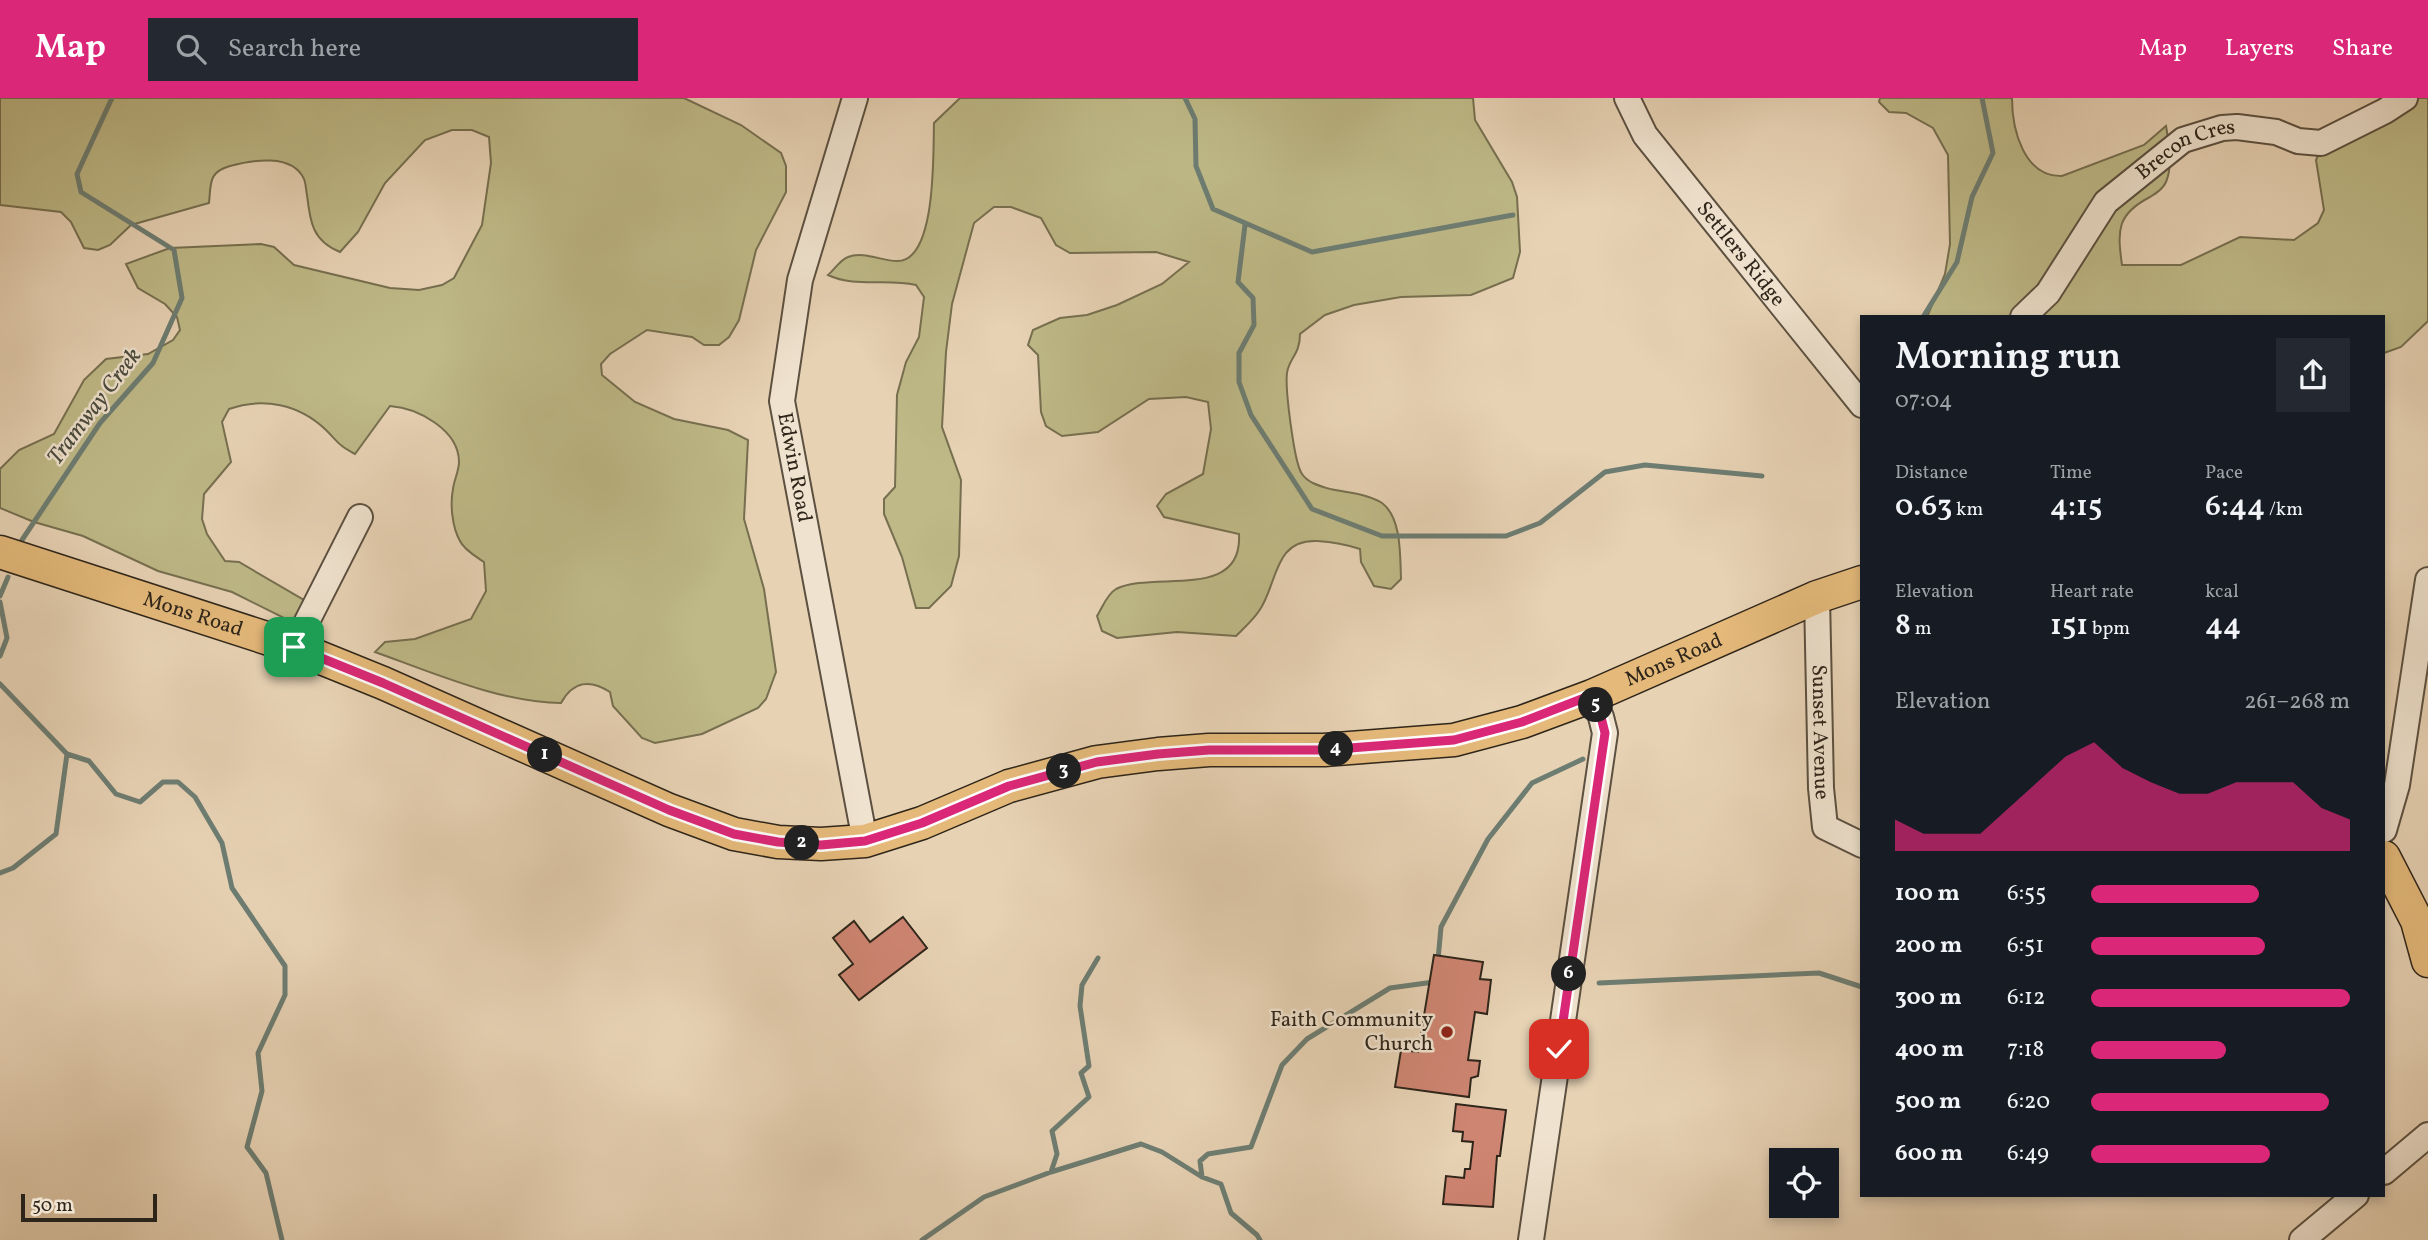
<!DOCTYPE html>
<meta charset="utf-8">
<style>
:root{--surface:#171b24;--page:#242831;--text:#f1f3f6;--muted:#9ea1a6;--accent:#db2777}
body{margin:0;font-family:Vollkorn,serif;background:var(--page);color:var(--text);height:100vh;display:flex;flex-direction:column;font-size:26px;white-space:nowrap}
*{box-sizing:border-box;margin:0}
p{font-size:23px;color:var(--muted)}
.icon{flex:none;width:38px;height:38px;fill:none;stroke:currentColor;stroke-width:2;stroke-linecap:round;stroke-linejoin:round}
.map{position:relative;flex:1;overflow:hidden}
.panel{position:absolute;left:1860px;top:217px;width:525px;height:882px;display:flex;flex-direction:column;background:var(--surface);border-radius:0px;box-shadow:0 4px 10px #0003}
.panel>*{flex:none}
.controls{position:absolute;left:1769px;top:1050px;display:grid;gap:14px}
.controls a{display:grid;place-items:center;width:70px;height:70px;border-radius:0px;background:var(--surface);box-shadow:0 4px 10px #0003;font-size:35px}
.scale{position:absolute;left:21px;bottom:18px;width:136px;box-sizing:border-box;padding-left:7px;border:4px solid #2e251a;border-top:0;font-size:19px;line-height:24px;white-space:nowrap;color:#2e251a;-webkit-text-stroke:5px #efe2ce;paint-order:stroke}
.pin{position:absolute;display:grid;place-items:center;width:60px;height:60px;color:#fff;margin:-30px;border-radius:14px;box-shadow:0 4px 10px #0006}
.km{position:absolute;width:35px;height:35px;margin:-18px;border-radius:50%;background:#222;color:#fff;font-size:19px;line-height:35px;text-align:center}
.round{display:grid;place-items:center;flex:none;width:74px;height:74px;border-radius:0px;background:var(--page)}
.summary{display:flex;align-items:center;justify-content:space-between;height:119px;padding:0 35px}
h1{font-size:38px;font-weight:600;line-height:52px}
.figures{display:grid;grid-template-columns:repeat(3,1fr);gap:10px;height:119px;padding:7px 35px}
.figures div{display:grid;align-content:center}
.figures b{font-size:30px;font-weight:600}
.figures small{font-size:19px;font-weight:400}
.figures p{font-size:19px}
.chart{height:196px;padding:14px 35px}
.chart p{display:flex;justify-content:space-between}
.chart svg{width:100%;height:126px;margin-top:7px;fill:var(--accent);opacity:.7}
ul{padding:0 35px;list-style:none;font-size:23px}
li{display:grid;grid-template-columns:112px 84px 1fr;align-items:center;height:52px}
li i{height:18px;border-radius:9px;background:var(--accent)}
header{display:flex;align-items:center;gap:42px;box-sizing:border-box;height:98px;padding:0 35px;background:var(--accent);color:#fff}
header strong{font-size:33px}
nav{display:flex;gap:38px;margin-inline-start:auto;font-size:24px}
.search{width:490px;height:63px;background:var(--page);display:flex;align-items:center;gap:18px;box-sizing:border-box;padding:0 24px;border-radius:0px;color:var(--muted);font-size:26px}
.map>svg:first-child{display:block}
</style>
<header>
<strong>Map</strong>
<div class="search"><svg class="icon" aria-label="search" viewBox="0 0 24 24"><circle cx="10" cy="10" r="6"/><path d="M15 15l6 6"/></svg>Search here</div>
<nav><a>Map</a><a>Layers</a><a>Share</a></nav>
</header>
<div class="map">
<svg width="2428" height="1142" viewBox="0 0 2428 1142">
<rect width="100%" height="100%" fill="#e7d2b4"/>
<filter id="stains"><feTurbulence type="fractalNoise" baseFrequency=".00286" numOctaves="4"/><feColorMatrix values="0 0 0 0 .2 0 0 0 0 .09 0 0 0 0 .02 0 0 0 .5 -.17"/></filter>
<radialGradient id="worn" r=".72"><stop offset=".6" stop-color="#630" stop-opacity="0"/><stop offset="1" stop-color="#630" stop-opacity=".3"/></radialGradient>
<path fill="#beb987" stroke="#766f50" stroke-width="2" d="M0,0H684L741,27L781,55L786,68V94L756,152L739,222L729,239L719,247H704L692,239L647,232L610,256L601,266L602,277L635,304L674,321L728,332L748,342L744,421L764,491L776,574L766,601L758,610L702,636L655,645L642,640L613,608L610,594C590,581 573,583 561,605C502,605 431,574 375,554L385,544L415,541L471,521L486,493L484,464C477,459 464,452 460,443C452,429 450,406 453,391C454,382 459,373 459,364C459,332 418,310 390,308L355,356C338,347 338,344 326,332C299,306 263,299 229,311L222,324L231,364L204,396L202,421L207,436L225,463L239,464L309,505L298,527L232,494L158,473L83,438L34,424L0,410V371L19,352L54,336L84,282L106,261L148,256L173,242L180,232L177,219L165,206L138,190L126,166L170,150L261,146L274,149L294,167L390,190L419,192L442,187L454,180L482,127L491,65L489,39L472,32H452L425,42L385,85L358,134L340,154C312,143 310,123 307,97C306,93 306,86 304,81C292,55 252,62 230,68C208,74 211,86 209,105L131,127L110,147L98,152L84,150L71,124L61,114L0,107Z
M960,0H1473L1475,22L1512,84L1517,99L1520,154L1513,180L1471,197L1401,199L1354,207L1325,217L1300,236C1300,257 1289,260 1287,275C1285,290 1294,365 1302,376C1308,385 1320,388 1330,391C1346,394 1368,396 1382,405C1402,420 1400,459 1401,481L1391,491L1374,488L1361,464L1360,451C1345,446 1333,444 1317,443C1273,441 1278,486 1259,513C1253,522 1244,530 1236,538L1177,534L1117,540L1102,533L1097,518C1102,510 1107,496 1116,491C1153,472 1243,504 1239,436L1164,419L1157,408L1166,396L1203,376L1211,331L1208,304L1186,299L1149,301L1098,334L1062,338L1046,328L1041,314L1038,257L1028,247L1033,232L1060,220L1087,217L1117,207L1162,186L1189,164L1156,154L1070,155L1056,147L1041,120L1011,109H994L974,125L952,206L946,254L942,329L961,382L959,458L951,488L929,510H916L902,459L884,416V401L895,389L897,297L906,264L919,239L924,199L916,187C887,180 855,190 828,177C834,172 841,161 848,159C863,153 882,163 897,163C937,164 933,53 934,25Z
M1880,0H2012C2012,32 2024,79 2062,78L2144,47L2166,28C2169,46 2173,67 2166,84C2163,91 2157,95 2150,99C2117,116 2117,132 2122,167H2181L2240,139L2294,142L2318,125L2324,112L2316,62L2321,50L2412,0H2428V223L2401,249L2384,255V219H1927L1945,176L1950,146L1948,57L1933,30L1906,15L1889,14L1879,4Z"/>
<g fill="none" stroke-linecap="round" stroke-linejoin="round">
<path stroke="#6d7d72" stroke-width="5" d="M1185,0L1195,21L1196,68L1213,111L1312,154L1513,117
M1245,127L1238,184L1253,200L1254,227L1239,255V284L1251,317L1312,411L1382,438H1506L1540,425L1605,374L1645,367L1762,378
M1923,219L1957,164L1972,99L1993,55L1982,0
M22,442L100,325L153,265L182,200L174,152L81,94L77,76L112,0
M0,498L8,479
M0,504L7,540L0,558
M0,586L67,656L89,663L116,696L140,704L163,684H178L195,699L222,745L232,790L285,868V897L258,955L262,993L247,1049L266,1075L282,1142
M0,775L13,770L56,736L67,656
M1438,862L1441,829L1488,741L1532,685L1583,661
M1599,885L1819,875L1862,889
M1051,1074L1057,1056L1052,1033L1089,999L1081,975L1089,968L1080,908L1082,887L1098,860
M1202,1079L1200,1063L1208,1056L1251,1049L1282,967L1307,941L1390,890L1434,884
M922,1142L984,1099L1051,1074L1141,1046L1162,1054L1202,1079L1221,1086L1231,1115L1257,1137L1260,1142"/>
</g>
<path fill="#ce8572" stroke="#2e251a" stroke-width="2" d="M903,819L927,850L859,902L839,877L853,866L833,840L854,823L870,844Z
M1434,857L1483,864L1480,881L1491,882L1487,916L1475,914L1468,962L1480,963L1478,978L1471,980L1469,999L1395,989L1401,952L1418,954Z
M1456,1006L1506,1012L1500,1058H1497L1493,1109L1443,1106L1446,1078L1464,1080L1465,1071H1470L1473,1044L1462,1043L1463,1034L1453,1033Z"/>
<g fill="none" stroke-linecap="round" stroke-linejoin="round">
<g stroke="#5c5040" stroke-width="28">
<g id="minor">
<path id="s1" d="M855,0L800,182L782,303L865,743"/>
<path id="s2" d="M1627,0L1645,37L1862,307"/>
<path id="s3" d="M2023,219L2048,195L2106,104L2183,42L2222,30L2237,29L2276,34L2298,43L2321,45L2385,13L2405,0"/>
<path id="s4" d="M1817,499L1821,690L1825,729L1862,747"/>
<path d="M294,549L360,419"/>
<path d="M2384,732L2397,687L2428,482"/>
<path d="M2384,1074L2428,1037"/>
<path d="M1531,1142L1605,635L1601,619L1592,598"/>
<path d="M2302,1142L2356,1097"/>
</g>
</g>
<g stroke="#2e251a" stroke-width="35">
<g id="major">
<path id="s5" d="M0,454L294,549L383,585L669,712L734,736L778,744L821,746L865,743L922,725L1009,688L1097,664L1158,656L1209,652H1324L1454,642L1522,624L1592,598L1817,499L1862,484"/>
<path d="M2384,759L2417,823L2428,863"/>
</g>
</g>
<use href="#minor" stroke="#efe2ce" stroke-width="24"/>
<use href="#major" stroke="#e4b97a" stroke-width="32"/>
</g>
<g fill="none" stroke-linecap="round" stroke-linejoin="round">
<g stroke="#fff" stroke-width="14">
<path id="route" d="M294,549L383,585L669,712L734,736L778,744L821,747L865,743L922,725L1009,688L1097,664L1158,656L1209,652H1324L1454,642L1522,624L1592,597L1601,619L1605,635L1559,951"/>
</g>
<use href="#route" stroke="#db2777" stroke-width="9"/>
</g>
<circle fill="#8f2418" stroke="#efe2ce" stroke-width="2.5" cx="1447" cy="934" r="7"/>
<g text-anchor="middle" dominant-baseline="central" stroke-width="5" stroke-linejoin="round" paint-order="stroke">
<g font-size="21" fill="#2e251a" stroke="#efe2ce">
<text stroke="none"><textPath href="#s3" startOffset="240">Brecon Cres</textPath></text>
<text stroke="none"><textPath href="#s2" startOffset="194">Settlers Ridge</textPath></text>
<text stroke="none"><textPath href="#s1" startOffset="380">Edwin Road</textPath></text>
<text stroke="none"><textPath href="#s5" startOffset="203">Mons Road</textPath></text>
<text stroke="none"><textPath href="#s5" startOffset="1757">Mons Road</textPath></text>
<text stroke="none"><textPath href="#s4" startOffset="135">Sunset Avenue</textPath></text>
</g>
<g font-size="21" fill="#2e251a" stroke="#efe2ce" text-anchor="end">
<text x="1433" y="922">Faith Community<tspan x="1433" dy="24">Church</tspan></text>
</g>
<g font-size="23" font-style="italic" fill="#484a3e" stroke="#efe2ce">
<text transform="translate(95 309) rotate(-53)">Tramway Creek</text>
</g>
</g>
<rect width="100%" height="100%" filter="url(#stains)"/>
<rect width="100%" height="100%" fill="url(#worn)"/>
</svg>
<div class="controls">
<a><svg class="icon" aria-label="locate" viewBox="0 0 24 24"><circle cx="12" cy="12" r="6"/><path d="M12 2v4M12 18v4M2 12h4M18 12h4"/></svg></a>
</div>
<div class="scale">50 m</div>
<div class="pin" style="left:294px;top:549px;background:#1e9e55"><svg class="icon" aria-label="arrive" viewBox="0 0 24 24"><path d="M6 21V4h12l-3 4 3 4H6"/></svg></div>
<div class="pin" style="left:1559px;top:951px;background:#d93025"><svg class="icon" aria-label="check" viewBox="0 0 24 24"><path d="M5 12l5 5 9-10"/></svg></div>
<b class="km" style="left:545px;top:657px">1</b>
<b class="km" style="left:802px;top:745px">2</b>
<b class="km" style="left:1064px;top:673px">3</b>
<b class="km" style="left:1336px;top:651px">4</b>
<b class="km" style="left:1596px;top:607px">5</b>
<b class="km" style="left:1569px;top:876px">6</b>
<section class="panel">
<div class="summary"><div><h1>Morning run</h1><p>07:04</p></div><a class="round"><svg class="icon" aria-label="share" viewBox="0 0 24 24"><path d="M12 15V3M7 8l5-5 5 5M5 13v7h14v-7"/></svg></a></div>
<div class="figures">
<div><p>Distance</p><b>0.63<small> km</small></b></div>
<div><p>Time</p><b>4:15</b></div>
<div><p>Pace</p><b>6:44<small> /km</small></b></div>
</div>
<div class="figures">
<div><p>Elevation</p><b>8<small> m</small></b></div>
<div><p>Heart rate</p><b>151<small> bpm</small></b></div>
<div><p>kcal</p><b>44</b></div>
</div>
<div class="chart"><p><span>Elevation</span>261–268 m</p>
<svg viewBox="0 0 160 44" preserveAspectRatio="none"><path d="M0 44V33L10 38L20 38L30 38L40 29L50 20L60 11L70 6L80 15L90 20L100 24L110 24L120 20L130 20L140 20L150 29L160 33V44z"/></svg>
</div>
<ul>
<li><b>100 m</b>6:55<i style="width:65%"></i></li>
<li><b>200 m</b>6:51<i style="width:67%"></i></li>
<li><b>300 m</b>6:12<i style="width:100%"></i></li>
<li><b>400 m</b>7:18<i style="width:52%"></i></li>
<li><b>500 m</b>6:20<i style="width:92%"></i></li>
<li><b>600 m</b>6:49<i style="width:69%"></i></li>
</ul>
</section>
</div>
